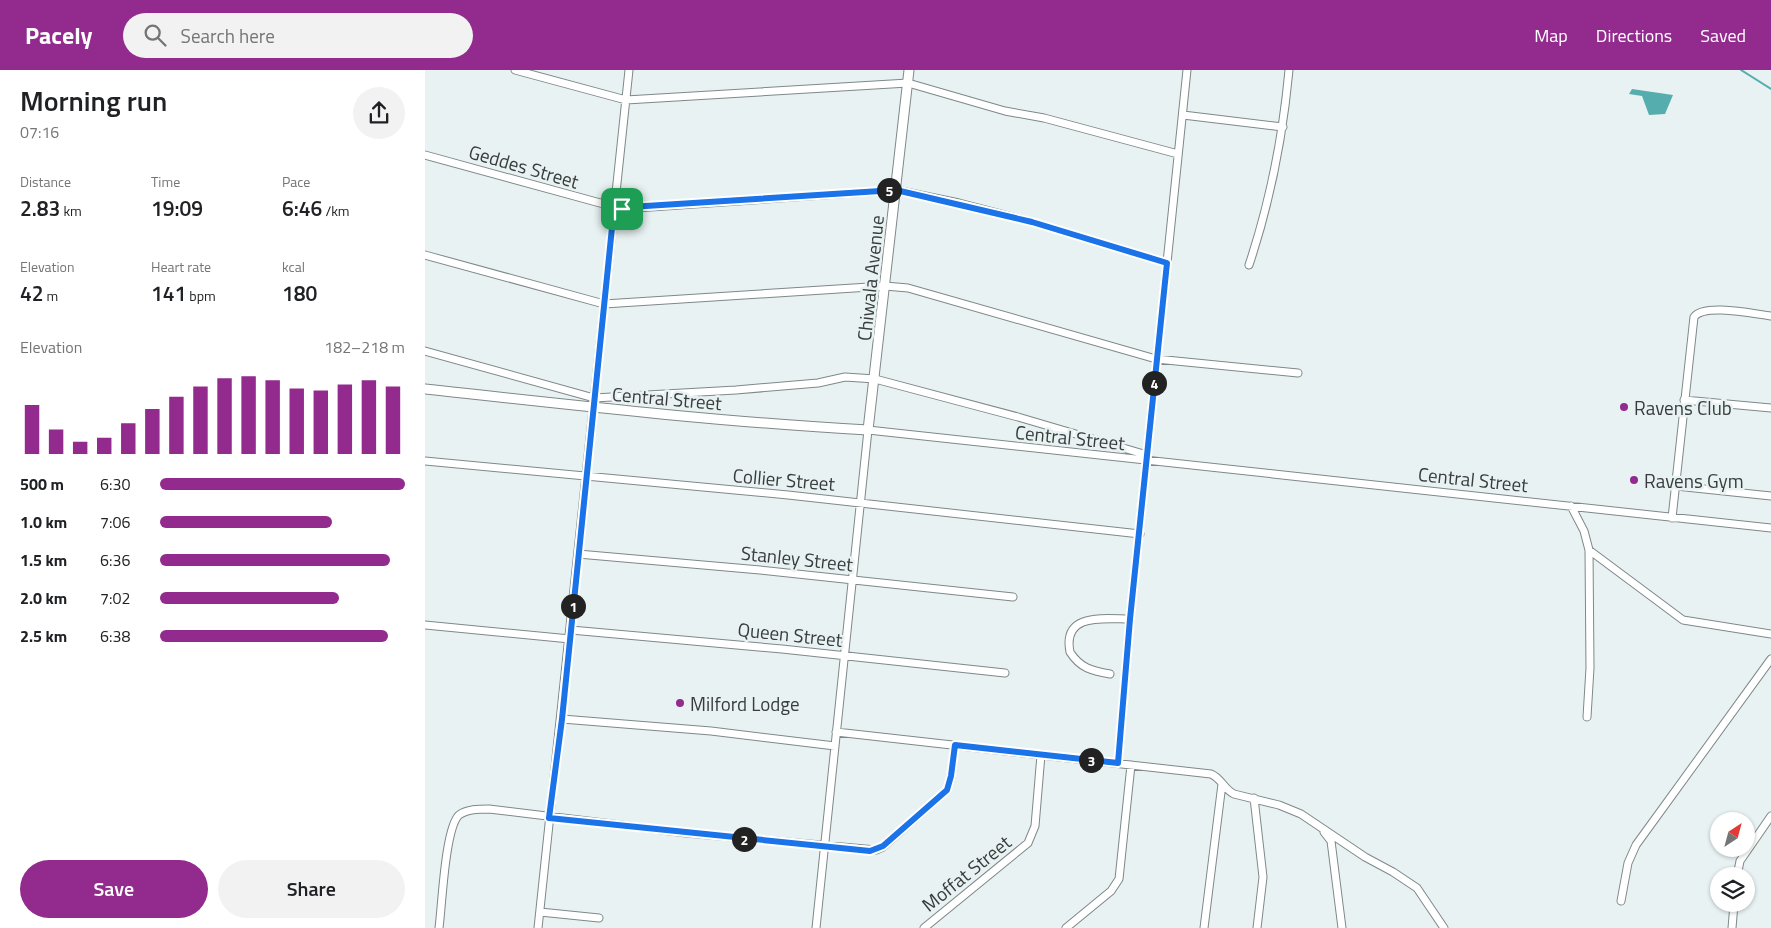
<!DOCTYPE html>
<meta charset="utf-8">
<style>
:root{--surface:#fff;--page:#f2f2f2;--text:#202124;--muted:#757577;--accent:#932a8d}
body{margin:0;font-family:"Titillium Web",sans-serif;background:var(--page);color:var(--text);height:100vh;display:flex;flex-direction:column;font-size:19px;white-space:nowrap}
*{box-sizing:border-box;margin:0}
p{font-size:16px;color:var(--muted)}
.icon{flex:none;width:28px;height:28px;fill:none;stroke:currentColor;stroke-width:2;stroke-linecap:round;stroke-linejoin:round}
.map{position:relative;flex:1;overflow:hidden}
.details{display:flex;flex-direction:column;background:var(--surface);width:425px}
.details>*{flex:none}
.needle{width:32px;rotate:36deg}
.tools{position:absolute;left:1285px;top:742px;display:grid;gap:10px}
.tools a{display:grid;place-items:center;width:45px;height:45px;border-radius:50%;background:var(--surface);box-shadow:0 1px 4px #0004;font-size:25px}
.pin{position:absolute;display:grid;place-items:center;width:42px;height:42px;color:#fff;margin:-21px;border-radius:10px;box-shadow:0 2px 8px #0006}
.km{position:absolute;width:25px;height:25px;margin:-12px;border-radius:50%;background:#222;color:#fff;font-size:14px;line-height:25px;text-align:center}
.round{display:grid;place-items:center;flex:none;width:52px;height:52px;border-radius:26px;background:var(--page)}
.headline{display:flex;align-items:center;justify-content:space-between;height:85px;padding:0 20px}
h1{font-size:28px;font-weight:600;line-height:38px}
.stats{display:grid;grid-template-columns:repeat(3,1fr);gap:8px;height:85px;padding:5px 20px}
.stats div{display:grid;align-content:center}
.stats b{font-size:21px;font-weight:600}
.stats small{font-size:14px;font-weight:400}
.stats p{font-size:14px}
.chart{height:140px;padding:10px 20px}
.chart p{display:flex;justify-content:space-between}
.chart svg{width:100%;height:90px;margin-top:5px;stroke:var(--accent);stroke-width:6}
.button{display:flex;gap:10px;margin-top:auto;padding:10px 20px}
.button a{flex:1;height:58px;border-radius:30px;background:var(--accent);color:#fff;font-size:20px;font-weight:600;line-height:58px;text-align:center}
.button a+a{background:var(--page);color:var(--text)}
ul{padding:0 20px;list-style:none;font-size:16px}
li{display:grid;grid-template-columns:80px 60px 1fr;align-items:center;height:38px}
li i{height:12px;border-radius:6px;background:var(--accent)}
header{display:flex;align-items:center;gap:30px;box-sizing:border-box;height:70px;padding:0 25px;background:var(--accent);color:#fff}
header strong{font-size:24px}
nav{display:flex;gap:28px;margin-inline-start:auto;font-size:18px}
.search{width:350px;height:45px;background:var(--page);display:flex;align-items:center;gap:12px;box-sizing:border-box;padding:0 18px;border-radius:28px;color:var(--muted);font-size:19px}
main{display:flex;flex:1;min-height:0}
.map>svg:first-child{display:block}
</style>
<header>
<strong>Pacely</strong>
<div class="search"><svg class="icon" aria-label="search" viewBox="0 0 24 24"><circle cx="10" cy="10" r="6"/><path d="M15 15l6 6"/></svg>Search here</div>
<nav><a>Map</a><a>Directions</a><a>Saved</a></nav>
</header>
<main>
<section class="details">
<div class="headline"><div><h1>Morning run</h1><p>07:16</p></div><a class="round"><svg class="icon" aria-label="share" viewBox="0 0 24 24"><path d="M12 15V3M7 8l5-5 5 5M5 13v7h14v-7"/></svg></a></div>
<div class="stats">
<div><p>Distance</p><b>2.83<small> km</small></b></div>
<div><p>Time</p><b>19:09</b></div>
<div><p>Pace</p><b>6:46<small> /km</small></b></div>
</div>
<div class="stats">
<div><p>Elevation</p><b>42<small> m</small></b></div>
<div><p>Heart rate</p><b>141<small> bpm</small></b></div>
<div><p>kcal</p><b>180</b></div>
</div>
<div class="chart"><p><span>Elevation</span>182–218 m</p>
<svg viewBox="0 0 160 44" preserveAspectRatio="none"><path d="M5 44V20M15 44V32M25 44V38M35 44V36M45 44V29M55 44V22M65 44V16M75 44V11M85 44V7M95 44V6M105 44V8M115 44V12M125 44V13M135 44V10M145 44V8M155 44V11"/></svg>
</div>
<ul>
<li><b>500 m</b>6:30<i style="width:100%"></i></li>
<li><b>1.0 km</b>7:06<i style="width:70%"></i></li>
<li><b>1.5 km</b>6:36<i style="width:94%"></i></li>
<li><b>2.0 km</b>7:02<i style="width:73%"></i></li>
<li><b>2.5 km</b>6:38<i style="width:93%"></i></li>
</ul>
<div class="button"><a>Save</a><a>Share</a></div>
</section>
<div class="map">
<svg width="1346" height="858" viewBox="0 0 1346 858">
<rect width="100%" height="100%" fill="#e8f2f2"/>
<path fill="#56adae" d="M1207,19L1248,25L1240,44L1224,45L1217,26L1204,24Z"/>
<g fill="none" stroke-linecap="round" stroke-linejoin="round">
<path stroke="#56adae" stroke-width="2" d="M1316,0L1346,19"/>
<g stroke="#7f8888" stroke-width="9">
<path id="minor" d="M90,0L201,30L483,13L580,41L619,48L753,84
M758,45L858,57
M0,85L197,139L471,120L534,133L607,152L742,193
M0,185L179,234L460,216L483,218L731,289L873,303
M824,195C845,132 858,65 864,0
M0,281L169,328L311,320L393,313L420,307L450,309L593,347L722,385
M1259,330L1346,338
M0,391L363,425L715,464
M1251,416L1346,426
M1146,436L1159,461L1164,480L1165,598L1162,647
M1247,448L1269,247C1279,233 1329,244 1346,246
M1164,480L1258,550L1346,564
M153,484L335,500L588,527
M0,555L145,569
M146,560L357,579L580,603
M685,604C667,601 655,598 645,582C637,542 680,549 705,549
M137,649L286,661L410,676
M411,662L786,704C796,708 799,719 809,724L854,735L876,744L940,787L968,802L992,818L1019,858
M693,693L705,549L762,0
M829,728L838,807L832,858
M899,762L906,771L917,858
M1312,806L1315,791L1346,746
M1196,831L1203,793L1211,775L1346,589
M115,842L174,848
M14,858C17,836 20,758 34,745C42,739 54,739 64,739L261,763L451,780L458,777L522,720L526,707L530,675
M113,858L204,0
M391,858L443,360L1346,458
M499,858L603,773L610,756L616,685
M641,858L686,821L694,809L706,695
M779,858L797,714
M1307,858L1309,834"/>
</g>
<g stroke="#7f8888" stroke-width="11">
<path id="major" d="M0,319C147,335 295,352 443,360L484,0"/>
</g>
<use href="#minor" stroke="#fff" stroke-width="7"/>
<use href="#major" stroke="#fff" stroke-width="9"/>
</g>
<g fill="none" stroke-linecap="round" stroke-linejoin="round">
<g stroke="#fff" stroke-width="10">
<path id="route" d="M471,120L607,152L742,193L705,549L693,693L530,675L526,706L522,720L458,776L445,781L124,748L137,649L189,138Z"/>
</g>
<use href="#route" stroke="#1a73e8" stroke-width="6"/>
</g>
<g fill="#932a8d" stroke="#e8f2f2" stroke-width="2">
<circle cx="1199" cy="337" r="5"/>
<circle cx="1209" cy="410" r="5"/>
<circle cx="255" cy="633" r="5"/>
</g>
<g text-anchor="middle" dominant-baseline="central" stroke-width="5" stroke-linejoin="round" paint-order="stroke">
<g font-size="19" fill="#383c3c" stroke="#e8f2f2">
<text transform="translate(99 96) rotate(16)">Geddes Street</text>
<text transform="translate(445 208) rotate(-84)">Chiwala Avenue</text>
<text transform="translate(242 328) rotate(5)">Central Street</text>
<text transform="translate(645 367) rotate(6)">Central Street</text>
<text transform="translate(359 409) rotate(5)">Collier Street</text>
<text transform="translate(1048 409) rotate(6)">Central Street</text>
<text transform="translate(372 488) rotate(6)">Stanley Street</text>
<text transform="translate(365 564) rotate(6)">Queen Street</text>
<text transform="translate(541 803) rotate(-39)">Moffat Street</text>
</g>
<g font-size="19" fill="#383c3c" stroke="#e8f2f2" text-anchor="start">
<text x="1209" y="337">Ravens Club</text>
<text x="1219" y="410">Ravens Gym</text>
<text x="265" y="633">Milford Lodge</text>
</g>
</g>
</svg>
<div class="tools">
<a><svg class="needle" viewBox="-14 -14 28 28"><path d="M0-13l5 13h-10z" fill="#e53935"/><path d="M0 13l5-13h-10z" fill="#757577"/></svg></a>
<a><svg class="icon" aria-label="layers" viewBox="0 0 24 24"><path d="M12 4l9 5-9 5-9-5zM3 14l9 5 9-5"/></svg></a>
</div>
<div class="pin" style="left:197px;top:139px;background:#1e9e55"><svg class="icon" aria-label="arrive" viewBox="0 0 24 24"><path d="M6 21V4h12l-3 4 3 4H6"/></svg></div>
<b class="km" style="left:148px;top:536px">1</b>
<b class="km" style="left:319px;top:769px">2</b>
<b class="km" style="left:666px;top:690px">3</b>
<b class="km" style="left:729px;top:313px">4</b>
<b class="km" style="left:464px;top:120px">5</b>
</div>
</main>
